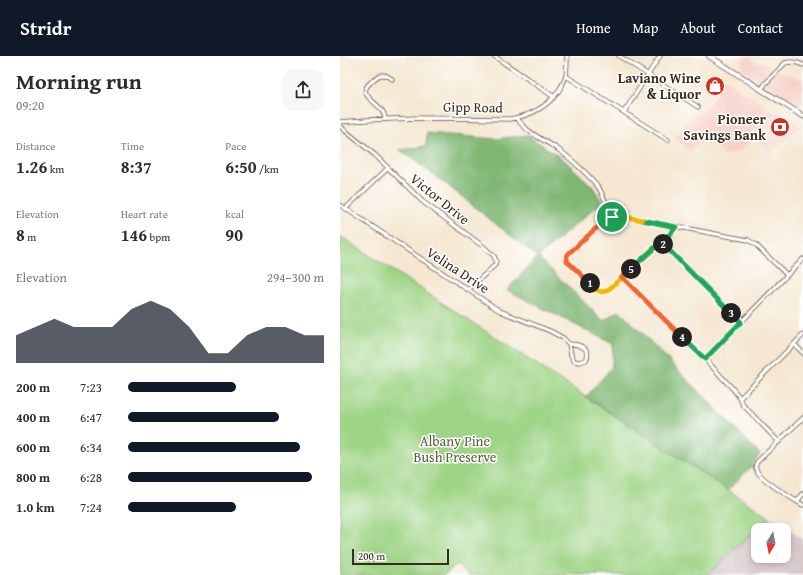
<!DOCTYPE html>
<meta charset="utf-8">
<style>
:root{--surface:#fff;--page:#f7f7f7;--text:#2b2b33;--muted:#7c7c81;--accent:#111827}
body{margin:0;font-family:"Gentium Book Plus",serif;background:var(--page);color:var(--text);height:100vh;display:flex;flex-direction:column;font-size:15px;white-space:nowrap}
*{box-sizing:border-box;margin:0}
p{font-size:13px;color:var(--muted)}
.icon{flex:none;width:22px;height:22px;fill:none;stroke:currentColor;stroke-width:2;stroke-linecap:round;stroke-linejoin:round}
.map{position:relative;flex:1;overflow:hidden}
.drawer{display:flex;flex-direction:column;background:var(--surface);width:340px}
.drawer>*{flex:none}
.needle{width:26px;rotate:190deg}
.tools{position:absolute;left:411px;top:467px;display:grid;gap:8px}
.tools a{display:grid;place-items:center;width:40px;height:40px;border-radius:8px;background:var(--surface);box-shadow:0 2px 6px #0003;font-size:20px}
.scale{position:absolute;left:12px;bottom:10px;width:97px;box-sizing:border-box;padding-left:4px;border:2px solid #3b2a1e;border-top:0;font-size:11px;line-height:14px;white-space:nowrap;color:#3b2a1e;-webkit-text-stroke:3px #fff;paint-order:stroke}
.pin{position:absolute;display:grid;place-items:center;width:34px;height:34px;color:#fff;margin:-17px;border:2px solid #fff;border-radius:50%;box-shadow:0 1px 4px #0007}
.km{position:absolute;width:20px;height:20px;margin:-10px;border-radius:50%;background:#222;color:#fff;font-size:11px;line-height:20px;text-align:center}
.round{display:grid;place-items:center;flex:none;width:42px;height:42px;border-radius:12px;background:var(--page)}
.overview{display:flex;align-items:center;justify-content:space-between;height:68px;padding:0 16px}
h1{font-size:22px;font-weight:600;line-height:30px}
.metrics{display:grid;grid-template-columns:repeat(3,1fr);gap:6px;height:68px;padding:4px 16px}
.metrics div{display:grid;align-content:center}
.metrics b{font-size:17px;font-weight:600}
.metrics small{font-size:11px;font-weight:400}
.metrics p{font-size:11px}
.chart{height:112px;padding:8px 16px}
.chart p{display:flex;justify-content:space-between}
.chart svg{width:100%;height:72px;margin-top:4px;fill:var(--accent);opacity:.7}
ul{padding:0 16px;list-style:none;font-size:13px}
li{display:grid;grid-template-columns:64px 48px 1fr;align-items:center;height:30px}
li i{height:10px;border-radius:5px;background:var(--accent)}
header{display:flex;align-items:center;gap:24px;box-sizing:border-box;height:56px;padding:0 20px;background:var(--accent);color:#fff}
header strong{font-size:19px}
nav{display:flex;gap:22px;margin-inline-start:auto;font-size:14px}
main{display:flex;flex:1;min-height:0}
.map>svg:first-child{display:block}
</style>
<header>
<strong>Stridr</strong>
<nav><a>Home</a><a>Map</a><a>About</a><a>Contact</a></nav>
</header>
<main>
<section class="drawer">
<div class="overview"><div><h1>Morning run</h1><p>09:20</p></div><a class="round"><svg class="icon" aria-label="share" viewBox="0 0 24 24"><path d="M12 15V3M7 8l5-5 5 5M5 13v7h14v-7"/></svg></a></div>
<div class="metrics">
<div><p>Distance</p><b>1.26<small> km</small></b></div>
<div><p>Time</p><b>8:37</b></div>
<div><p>Pace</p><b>6:50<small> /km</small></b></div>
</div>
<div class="metrics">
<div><p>Elevation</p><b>8<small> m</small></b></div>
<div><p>Heart rate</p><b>146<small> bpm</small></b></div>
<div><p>kcal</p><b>90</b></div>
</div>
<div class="chart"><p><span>Elevation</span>294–300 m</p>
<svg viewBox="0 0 160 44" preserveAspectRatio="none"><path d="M0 44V27L10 22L20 17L30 22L40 22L50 22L60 11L70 6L80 11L90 22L100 38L110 38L120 27L130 22L140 22L150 27L160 27V44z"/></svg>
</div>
<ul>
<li><b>200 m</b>7:23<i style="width:55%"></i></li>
<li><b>400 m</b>6:47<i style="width:77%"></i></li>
<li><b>600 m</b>6:34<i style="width:88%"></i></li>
<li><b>800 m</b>6:28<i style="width:94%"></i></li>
<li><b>1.0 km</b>7:24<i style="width:55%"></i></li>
</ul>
</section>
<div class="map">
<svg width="463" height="519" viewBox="0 0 463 519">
<rect width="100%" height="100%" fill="#fff"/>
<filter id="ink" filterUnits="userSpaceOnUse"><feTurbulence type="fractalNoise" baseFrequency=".025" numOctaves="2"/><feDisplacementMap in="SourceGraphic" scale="8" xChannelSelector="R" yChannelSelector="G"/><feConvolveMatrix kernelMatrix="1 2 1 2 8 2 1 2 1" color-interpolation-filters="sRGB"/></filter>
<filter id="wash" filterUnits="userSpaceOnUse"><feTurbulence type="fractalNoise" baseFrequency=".012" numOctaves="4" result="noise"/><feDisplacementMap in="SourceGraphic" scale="16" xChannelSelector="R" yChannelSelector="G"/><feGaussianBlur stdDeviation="0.9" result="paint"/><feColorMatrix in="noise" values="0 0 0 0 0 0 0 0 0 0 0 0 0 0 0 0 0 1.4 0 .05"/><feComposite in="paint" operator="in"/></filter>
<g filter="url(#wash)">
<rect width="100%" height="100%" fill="#f5e7d1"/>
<path fill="#f7d1c9" d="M407,0H410L415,6L424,7L446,18L458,22L463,25V32L462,34L463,36V53L442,38L403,14L400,4Z
M377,18L424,50L437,57L447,61L452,65L460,69L431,97L414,81L400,95L384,99L366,80L349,95L335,82L353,59L364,55L378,36L369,30Z"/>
<path fill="#d2bfc1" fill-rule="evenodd" d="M429,461L463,484V519H367ZM418,474H444V500H418Z"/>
<path fill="#9ed485" stroke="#6c7f52" d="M0,180L388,434L429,461L367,519H127L117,508L104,519H0Z"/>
<path fill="#7eb672" stroke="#5c7048" d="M87,77L156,83L187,79L223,103L253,131L262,146L198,201L263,265L279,255L306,281L420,398L409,413L388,434L246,341L272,311L273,288L167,234L197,201L101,124L60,94L86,90Z"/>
</g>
<g filter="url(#ink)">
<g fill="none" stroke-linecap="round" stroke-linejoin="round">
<g stroke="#574639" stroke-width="5">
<path id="minor" d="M154,0L214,41
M279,0L358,51
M226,20L328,84
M421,34L425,28L445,7C452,5 457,6 463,9
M284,56L320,0
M177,62C186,77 205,84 219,94C230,102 251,121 259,132C264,141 268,151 271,161
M45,63C45,47 14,41 30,27C33,24 36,21 40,19H45L52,23
M0,66L26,64L77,62L170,63C189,60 206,52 218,36C221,31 225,25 226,19C227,13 227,6 227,0
M0,68L2,72L35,99L83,146L144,191L154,200L156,205L155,209L128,234
M0,149L160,255L210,275L223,282L229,288
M6,152L48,112
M336,171L332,176L267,235C263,236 261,236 257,234L229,207L227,203V199L229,197L268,163L271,161L280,160L408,184L416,189L447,219
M321,186L401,266
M282,221L365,303L393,333L400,342L403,349L439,386
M229,288C239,288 252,292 246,304L240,306L234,305L231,299Z
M454,288L463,297
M365,303L463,203
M400,342L463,279
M463,362L418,405C416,407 415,410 416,413C418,422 454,444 463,449
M457,445L463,438"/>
</g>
<g stroke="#574639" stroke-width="6">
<path id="major" d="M369,0L463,60"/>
</g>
<use href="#minor" stroke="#fff" stroke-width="3.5"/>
<use href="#major" stroke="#fff" stroke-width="4.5"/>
</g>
</g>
<g fill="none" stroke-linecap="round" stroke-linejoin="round" filter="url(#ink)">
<g stroke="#fff" stroke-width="8">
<path id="split-1" d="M250,227L227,205V199L254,174L272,161"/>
</g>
<g stroke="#fff" stroke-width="8">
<path id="split-2" d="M250,227C255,233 259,238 267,235L321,186L323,188"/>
</g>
<g stroke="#fff" stroke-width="8">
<path id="split-3" d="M323,188L391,257"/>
</g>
<g stroke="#fff" stroke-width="8">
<path id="split-4" d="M342,281L365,303L401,266L391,257"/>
</g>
<g stroke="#fff" stroke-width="8">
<path id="split-5" d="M291,213L282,221L342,281"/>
</g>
<g stroke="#fff" stroke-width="8">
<path id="split-6" d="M291,213L332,176L336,171L302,164"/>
</g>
<g stroke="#fff" stroke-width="8">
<path id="split-7" d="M272,161L280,160L302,164"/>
</g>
<use href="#split-1" stroke="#f0652b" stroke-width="5"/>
<use href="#split-2" stroke="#f5b400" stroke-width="5"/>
<use href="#split-3" stroke="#22a559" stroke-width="5"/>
<use href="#split-4" stroke="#22a559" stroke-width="5"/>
<use href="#split-5" stroke="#f0652b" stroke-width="5"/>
<use href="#split-6" stroke="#22a559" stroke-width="5"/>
<use href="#split-7" stroke="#f5b400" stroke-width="5"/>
</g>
<defs>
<g id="shop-disc" transform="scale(1)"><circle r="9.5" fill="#c8321e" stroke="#fff"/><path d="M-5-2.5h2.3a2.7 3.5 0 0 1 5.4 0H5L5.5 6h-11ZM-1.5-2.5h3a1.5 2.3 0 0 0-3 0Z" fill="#fff"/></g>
<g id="bank-disc" transform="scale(1)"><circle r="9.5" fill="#c8321e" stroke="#fff"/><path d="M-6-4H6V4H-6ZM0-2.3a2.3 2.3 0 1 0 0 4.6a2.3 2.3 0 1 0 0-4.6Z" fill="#fff"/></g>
</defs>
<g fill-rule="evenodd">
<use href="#shop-disc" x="375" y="30"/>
<use href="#bank-disc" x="440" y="71"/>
</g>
<g text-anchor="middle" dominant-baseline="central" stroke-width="3" stroke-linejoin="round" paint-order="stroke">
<g font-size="14" font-weight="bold" fill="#3b2a1e" stroke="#fff" text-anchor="end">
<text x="361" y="22">Laviano Wine<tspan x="361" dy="16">&amp; Liquor</tspan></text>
<text x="426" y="63">Pioneer<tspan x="426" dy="16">Savings Bank</tspan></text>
</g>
<g font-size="14" fill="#3b2a1e" stroke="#fff">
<text transform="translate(133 51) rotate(1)">Gipp Road</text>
<text transform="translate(100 143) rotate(39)">Victor Drive</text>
<text transform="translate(118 214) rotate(33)">Velina Drive</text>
</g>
<g font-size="14" fill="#595d3d" stroke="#fff">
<text x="115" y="385">Albany Pine<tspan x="115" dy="16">Bush Preserve</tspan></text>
</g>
</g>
</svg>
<div class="tools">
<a><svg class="needle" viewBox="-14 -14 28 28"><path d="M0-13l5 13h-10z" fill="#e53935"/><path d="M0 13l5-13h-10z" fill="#7c7c81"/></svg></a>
</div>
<div class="scale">200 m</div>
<div class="pin" style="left:272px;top:161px;background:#1e9e55"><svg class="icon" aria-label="arrive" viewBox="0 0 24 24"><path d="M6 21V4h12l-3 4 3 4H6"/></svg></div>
<b class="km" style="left:250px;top:227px">1</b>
<b class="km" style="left:323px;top:188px">2</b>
<b class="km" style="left:391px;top:257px">3</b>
<b class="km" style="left:342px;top:281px">4</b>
<b class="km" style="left:291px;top:213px">5</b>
</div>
</main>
